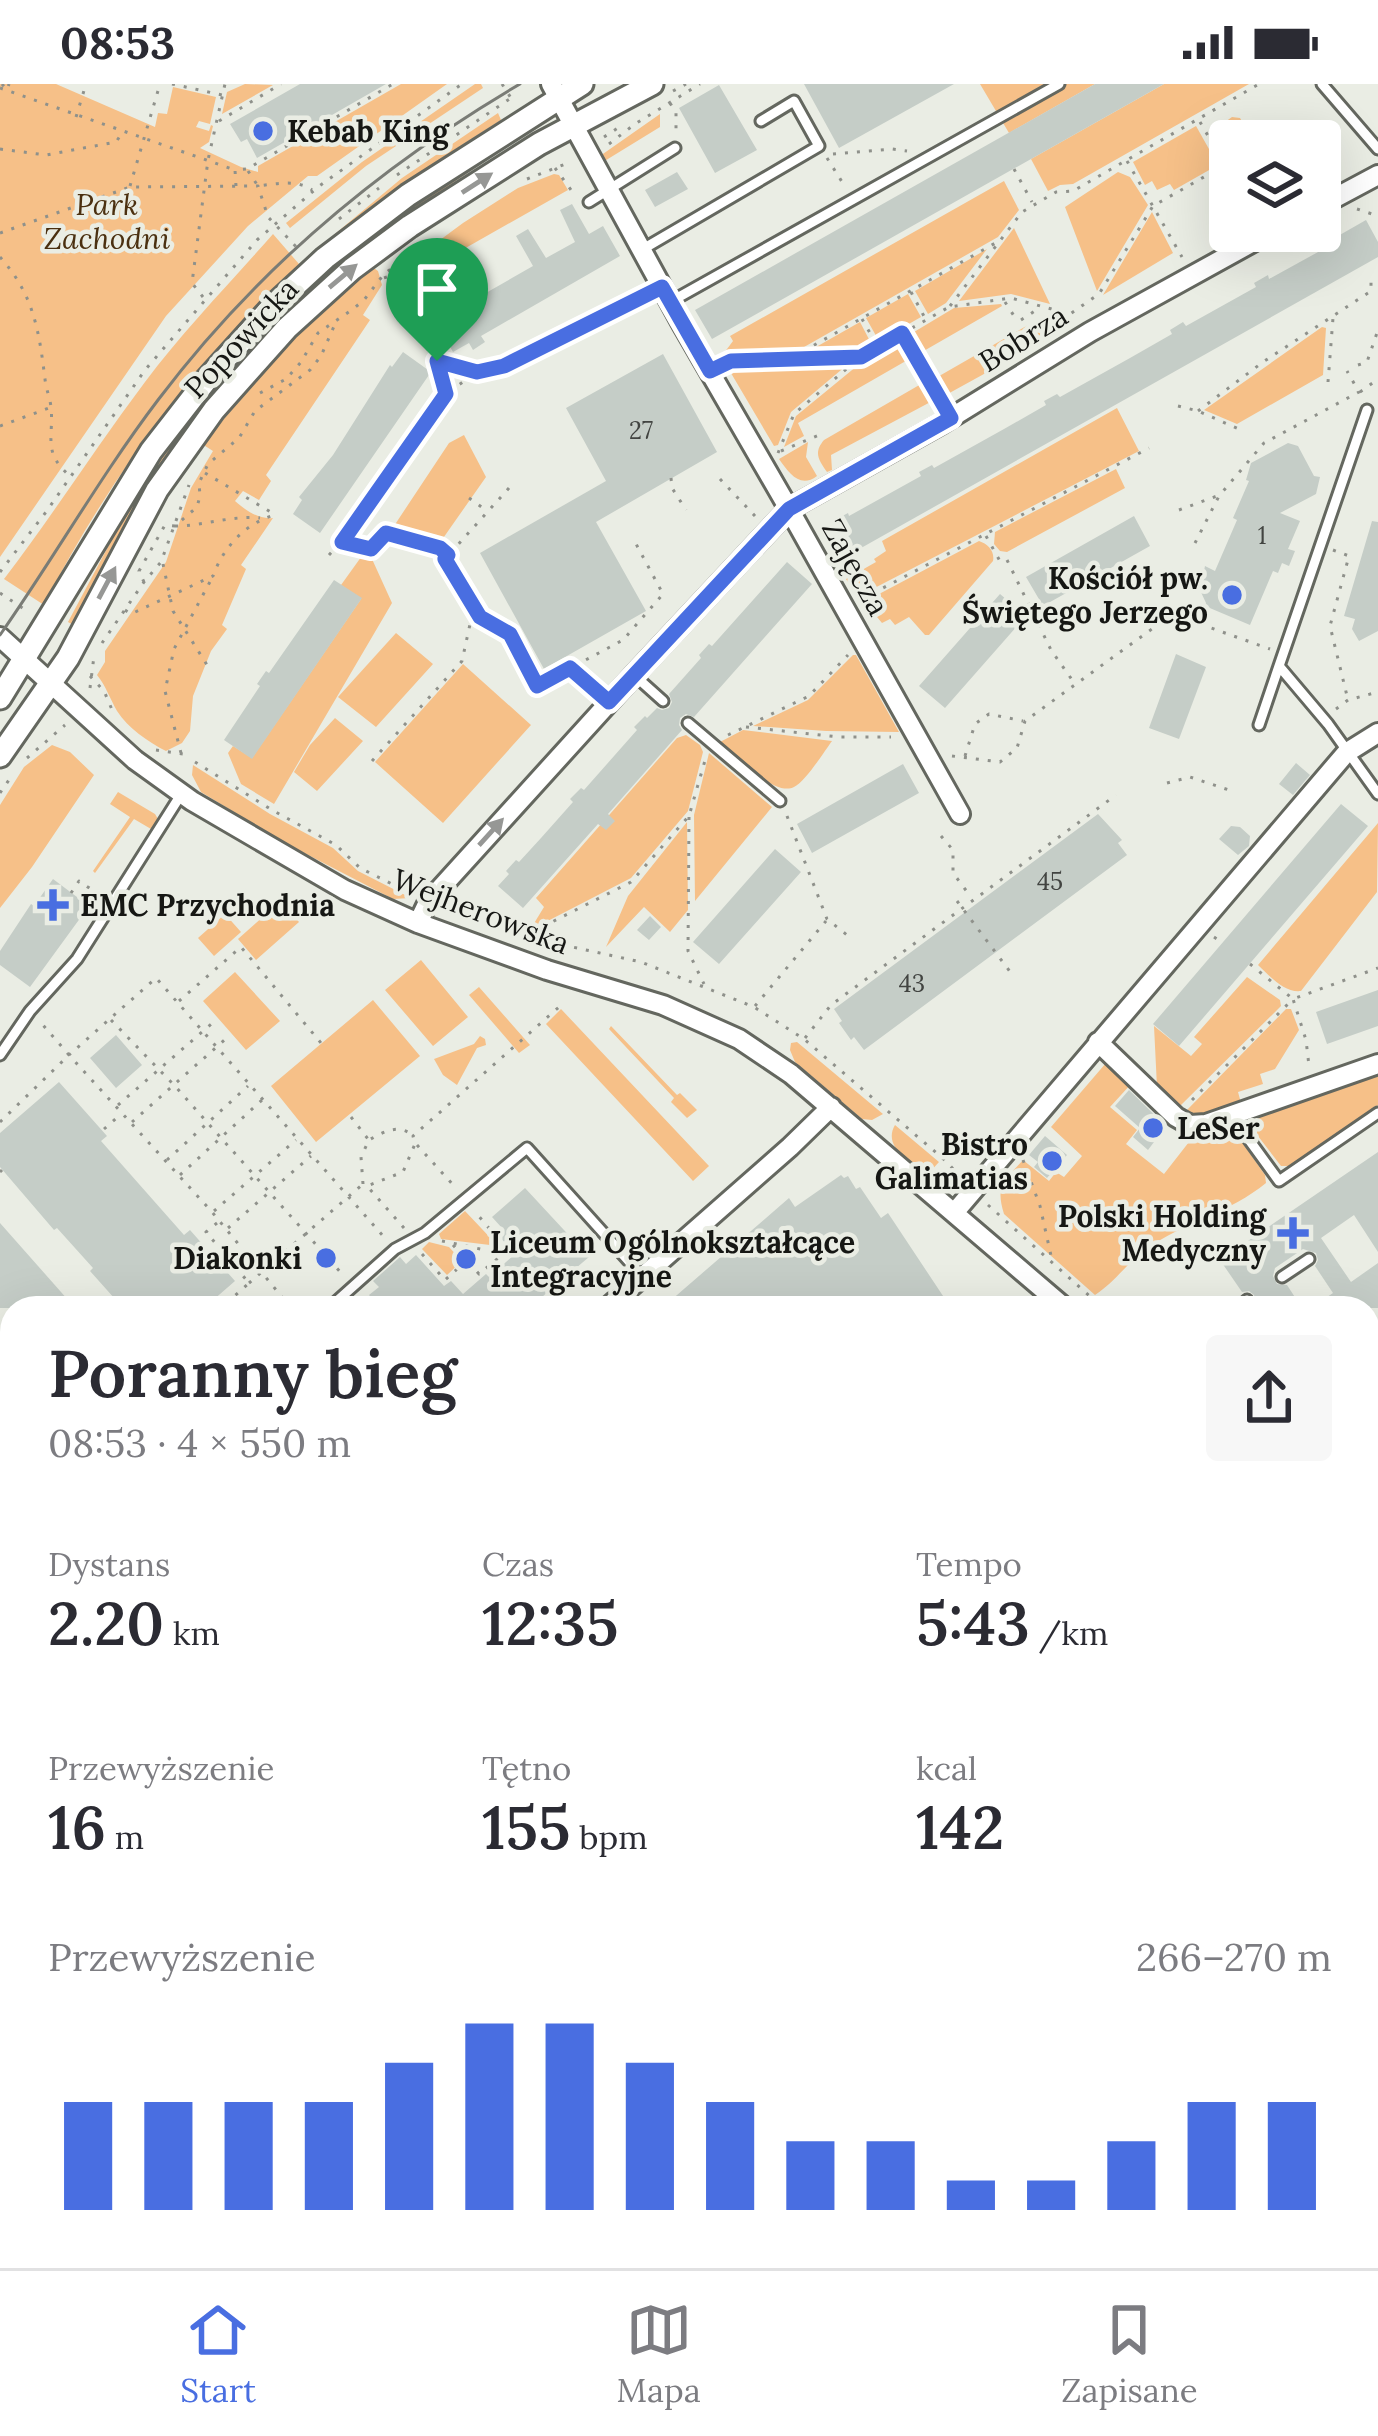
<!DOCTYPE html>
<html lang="pl">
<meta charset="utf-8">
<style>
:root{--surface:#fff;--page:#f7f7f7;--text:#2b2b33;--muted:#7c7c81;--line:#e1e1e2;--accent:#496ee1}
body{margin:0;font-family:Lora,serif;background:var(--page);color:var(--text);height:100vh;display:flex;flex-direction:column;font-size:45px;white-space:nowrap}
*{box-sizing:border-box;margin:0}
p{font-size:39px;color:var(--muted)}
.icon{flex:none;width:66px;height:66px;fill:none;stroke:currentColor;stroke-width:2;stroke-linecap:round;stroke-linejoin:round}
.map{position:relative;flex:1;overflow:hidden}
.details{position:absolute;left:0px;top:1212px;width:1380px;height:972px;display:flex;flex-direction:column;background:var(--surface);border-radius:36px 36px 0 0;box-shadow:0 12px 48px #0002}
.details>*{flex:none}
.fabs{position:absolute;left:1209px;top:36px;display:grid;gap:24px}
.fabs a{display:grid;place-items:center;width:132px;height:132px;border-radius:12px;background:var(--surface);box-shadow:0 12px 48px #0002;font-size:60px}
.pin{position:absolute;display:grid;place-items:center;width:102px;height:102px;color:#fff;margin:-123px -51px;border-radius:50% 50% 50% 0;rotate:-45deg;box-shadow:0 0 12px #0007}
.pin .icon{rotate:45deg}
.round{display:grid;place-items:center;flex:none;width:126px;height:126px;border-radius:12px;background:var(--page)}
.overview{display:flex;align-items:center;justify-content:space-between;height:204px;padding:0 48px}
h1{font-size:66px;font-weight:600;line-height:90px}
.stats{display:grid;grid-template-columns:repeat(3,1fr);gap:18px;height:204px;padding:12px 48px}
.stats div{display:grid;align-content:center}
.stats b{font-size:60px;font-weight:600}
.stats small{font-size:33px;font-weight:400}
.stats p{font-size:33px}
.chart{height:336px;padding:24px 48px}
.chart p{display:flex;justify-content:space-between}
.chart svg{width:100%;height:216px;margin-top:12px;stroke:var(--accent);stroke-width:6}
.status{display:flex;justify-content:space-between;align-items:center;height:84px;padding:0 60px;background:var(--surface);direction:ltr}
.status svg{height:33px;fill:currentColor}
.tab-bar{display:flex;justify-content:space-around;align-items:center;height:168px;border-top:3px solid var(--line);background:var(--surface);font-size:33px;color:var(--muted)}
.tab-bar a{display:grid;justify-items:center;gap:6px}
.tab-bar .on{color:var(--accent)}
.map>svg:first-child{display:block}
</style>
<div class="status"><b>08:53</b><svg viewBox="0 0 49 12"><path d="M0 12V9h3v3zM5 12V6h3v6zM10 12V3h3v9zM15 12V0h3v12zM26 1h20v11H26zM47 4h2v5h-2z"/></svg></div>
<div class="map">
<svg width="1378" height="2184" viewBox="0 0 1378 2184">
<rect width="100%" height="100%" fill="#eaede4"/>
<path fill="#f6c088" d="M0,0H56L155,43L158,29L167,30L173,3L216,13L210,40L199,37L196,43L209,47L211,41L213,42L209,58L200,64L241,83L258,88V82L401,0H447L317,92H308L248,142L166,232L0,473Z
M245,0L273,1L222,30L227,8Z
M475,0H481L483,4L366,82L290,144L286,139L362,78Z
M980,0H1095L1009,49Z
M1164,0H1249L1073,100L1060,101L1048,107L1031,75Z
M498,29L501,36C445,72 388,108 337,151C216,252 115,380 44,521L4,495C53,431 96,363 145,298C184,246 230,199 273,150L299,180L402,94Z
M660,30V43L603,78L600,72Z
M1232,33L1240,34L1249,50L1247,57H1230V65L1218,50V43Z
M1196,42L1218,81L1174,106L1170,100L1157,106L1152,97L1145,101L1133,78Z
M515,51L520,54C382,143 262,235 167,372C131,425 103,484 73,541L68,538C100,479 130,417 168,362C217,291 289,213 356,160C406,120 462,86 515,51Z
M1118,88L1130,93L1148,121L1097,207L1065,123Z
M554,90L559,91L568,106L455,170L452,166L396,201L394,190L463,139L518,104Z
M1004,97L1019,126L998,153L790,271L726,274L724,269L733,257L730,252Z
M1152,128L1173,169L1103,211Z
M1014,144L1050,220L1011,210L959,217Z
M987,165L946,219L928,230L915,207Z
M371,182L378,187L382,201L363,231L370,236L266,391L271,397L259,416L243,407L235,417C245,426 259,436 273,434L241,481L246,485L222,541L227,545L211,567L193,612L190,647L182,659L166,667C148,658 128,644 117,627C110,615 106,602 97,591L105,578V567L166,478L191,404L213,367L202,360L298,249Z
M908,210L921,233L879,257L866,234Z
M1001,220L1002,222L922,268L929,281L926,282L909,251L954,224Z
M860,238L872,261L855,271H802Z
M1028,241L1036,243L1046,256L944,312L934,295Z
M1322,243L1326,244L1323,291L1237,340L1204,326Z
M902,254L921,285L919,286L911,274L798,339L804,352L784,363L796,332L863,277Z
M853,276L791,328L778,361L774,362L728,284L739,280Z
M928,296L938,314L831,371L832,386L827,388C819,376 813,369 824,356Z
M1117,324L1139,367L861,511L855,510L846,495L876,478L874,475L886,467L882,457Z
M464,351L486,393L439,460L392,445L449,359Z
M808,358L806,373L817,392C800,405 789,389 779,375Z
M1116,385L1125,404L1007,468L1000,467L994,460L995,448Z
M979,457C988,460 995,467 993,477L929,551H925L909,533L895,541L890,535L882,539L877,533L871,537L861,522L864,518Z
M364,469L372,475L392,519L274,720L241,700L228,669L233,662L252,674L361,515L341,501Z
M396,549L433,580L376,643L338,613Z
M853,571H856L899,648L826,647L753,642L808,616Z
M463,580L531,641L443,739L375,678Z
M335,634L363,657L317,707L294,688L310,661Z
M743,646L832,657C824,668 805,698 794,703C774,713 735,671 720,658Z
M686,651L700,661L703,668L688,727L631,794L538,842L533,841L544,823L536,814L677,654Z
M52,661L70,668L94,691L32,783L0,824V721L24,683Z
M709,669L772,723L695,817L694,731Z
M193,681L270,730L333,764L358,787L411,814L393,815L283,758L201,708L192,691Z
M118,708L155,730L158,735L151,745L134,735L95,789L93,787L130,733L110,720Z
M687,738L688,826L670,848L644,823L606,863L628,812Z
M1378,739L1377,808L1301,907C1284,909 1270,892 1258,881Z
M281,817L299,838L256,876L238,855Z
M225,830L241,848L214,872L198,854Z
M421,876L468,933L433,962L385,906Z
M235,888L280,937L246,966L203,917Z
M1247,893L1280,916L1281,922L1179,1023L1157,1003L1154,942L1191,972L1202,960L1194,953Z
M479,903L530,961L519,969L469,911Z
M373,916L420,972L316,1058L271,1002Z
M561,925L709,1082L693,1097L546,940Z
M1286,925H1291L1299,946L1275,985L1260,990L1263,1000L1238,1008L1241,1019L1197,1034L1186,1030L1187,1026Z
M611,942L677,1011L680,1009L697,1026L687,1034L671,1018L674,1014L609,945Z
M480,952L485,955L486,961L477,964L457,1001L443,991L434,975L474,960Z
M797,958L883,1030L872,1036L862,1035L795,978L790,966L791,959Z
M1106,979H1112L1132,999L1110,1023L1137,1046L1126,1060L1164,1090L1196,1049C1212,1051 1219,1037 1235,1048L1265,1091L1266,1099C1231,1128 1183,1139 1146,1165C1127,1179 1115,1198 1095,1211L1004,1130C995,1100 1004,1097 1023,1076L1049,1097L1056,1088L1064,1093L1082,1072L1051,1043Z
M1378,987V1021L1289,1082H1281L1248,1039L1247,1033Z
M895,1041L939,1078L928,1090C911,1078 882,1063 895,1041Z
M465,1127L498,1162L441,1155L439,1150Z
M429,1158L449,1163L462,1177L447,1191L422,1165Z
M1378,1276V1344L1368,1351V1283Z
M0,1313L12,1329V1512L0,1497Z
M0,1766L12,1782V2172H22L10,2184H0Z
M57,2172H255L246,2184H76Z
M1135,2172H1268L1252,2184H1143Z"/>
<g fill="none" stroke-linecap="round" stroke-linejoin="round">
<path stroke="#0eb29e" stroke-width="6" d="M0,2102L12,2112
M87,2172L103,2184"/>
</g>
<path fill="#c5cdc7" d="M300,0H386L257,74L247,55L241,58L230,40Z
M804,0H954L839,64Z
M1095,0H1164L712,255L695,226Z
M719,1L757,66L715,89L679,24Z
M677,88L688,105L655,123L645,106Z
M572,120L589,150L603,142L620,172L481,252L485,258L473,266L469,259L453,268L436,238L449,230L447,226L461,219L463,222L533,182L516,152L528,145L546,174L575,158L560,126Z
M1366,136L1378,158V173L838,477L821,448L836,439L835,436L848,429L849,432L921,392L919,388L932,381L934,384L1004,345L1046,321L1044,317L1057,310L1060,313L1130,274L1172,250L1170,246L1183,238L1186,242L1256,203L1254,199L1268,191L1269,195L1309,173L1340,156L1338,152Z
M403,268L431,288L320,449L293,430L302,416L299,413L333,371L390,281L392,283Z
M663,270L717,368L596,438L646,527L544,585L480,469L606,397L566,324Z
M1288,359L1298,362L1314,392L1320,393L1316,410L1280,429L1300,437L1288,465L1295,467L1289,482L1282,479L1278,489L1273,487L1250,541L1205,522L1206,519L1200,506L1205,482L1215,487L1237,436L1233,434L1249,397L1246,396L1251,379Z
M1134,432L1150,462L1043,522L1026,493Z
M1372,437L1378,438V547L1359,557L1352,545L1355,535L1344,532Z
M787,478L812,500L694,633L686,630L680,634L679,641L682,646L608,730L615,737L606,746L598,740L523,824L498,802L509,790L506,787L516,776L519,778L541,754L573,718L570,715L581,704L584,706L637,646L634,643L645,632L647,634L657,624L662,626L669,624L672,618L669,610L701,574L699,571L709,560L712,562Z
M334,496L362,514L252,675L224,656L260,602L257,600L266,587L269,589Z
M1000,510L1026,532L945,624L919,602Z
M1176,570L1206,583L1179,655L1149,644Z
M1296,679L1310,691L1293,711L1279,700Z
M903,680L919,709L812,769L797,740Z
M1341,720L1368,742L1179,962L1153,940Z
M1098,730L1122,756L1118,759L1127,771L864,966L854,953L851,956L839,939L842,937L834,925Z
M1231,742L1240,743L1250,752L1249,762L1238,771L1219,755Z
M775,765L801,788L719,880L693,858Z
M53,795L89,822L30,903L0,881V867L31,820L34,822Z
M650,832L661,843L649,856L637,846Z
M1378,906V942L1327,960L1316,928Z
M116,951L142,981L116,1004L90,974Z
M59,998L107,1052L101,1057L184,1151L190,1146L235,1197L204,1224H123L90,1187L93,1184L57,1144L54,1146L0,1083V1049Z
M1129,1006L1166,1042L1148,1066L1133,1053L1140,1044L1115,1022Z
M1045,1052L1067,1071L1047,1094L1034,1083L1038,1078L1029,1071Z
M1378,1068V1168L1354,1131L1321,1154L1351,1198L1378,1179V1224H1311L1333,1209L1315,1182L1318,1176L1316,1169L1303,1165L1275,1184L1273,1192L1277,1200L1287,1201L1302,1224H1253L1256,1218L1254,1211L1249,1207L1242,1208L1220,1176Z
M841,1091L844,1094L848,1092L856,1105L860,1103L881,1134L888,1129L951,1224H662L789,1114L795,1123Z
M525,1104L589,1173L529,1224H380L369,1211L379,1203L373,1197L400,1173L406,1180L416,1171L444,1202L451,1197L463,1210L486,1190L489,1193L515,1170L496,1149L502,1144L492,1133Z
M0,1139L61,1208L75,1224H0Z"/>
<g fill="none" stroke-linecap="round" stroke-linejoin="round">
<g stroke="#64675f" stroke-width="15">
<path id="service" d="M1322,0L1378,65
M589,118L675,64
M643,165L819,62L794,17L761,37
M670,218L1059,0
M1367,326L1279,582L1328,640L1378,710
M634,591L663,617
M688,639L780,717
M1259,641L1279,582
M0,971L30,927L77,875L182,709
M1231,1031L1279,1097L1378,1029
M1282,1193L1309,1175
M329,1224L395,1165L425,1149L527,1064L643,1193
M1238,1224L1247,1216
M0,1952L12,1955
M1368,2132L1378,2143
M1018,2172L1027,2184
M1290,2184L1306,2172"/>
</g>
<g stroke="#64675f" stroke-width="24">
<path id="minor" d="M551,0L682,240L789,425L960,730
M1320,122L1378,91
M0,553L135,676L192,717L345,806L418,839L547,886L663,921L739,955L791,990L1065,1224
M418,839L428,818L634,591L789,425L941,340L1090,248L1273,147
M1098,958L1176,1033L1190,1041L1206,1040L1378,980
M954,1129L1346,669L1378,649
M607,1224L790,1063L831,1023
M1368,1568L1378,1580"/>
</g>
<g stroke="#64675f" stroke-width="27">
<path id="tertiary" d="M0,614L151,367L207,295L272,223L325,174L408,111L582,0
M0,672L68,574L157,406L214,326L287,244L352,185L410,142L539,60L652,0"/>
</g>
<g stroke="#64675f" stroke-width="30">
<path id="secondary" d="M1368,1432L1378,1423
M1368,1545L1378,1538
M551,2172V2184"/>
</g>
<g stroke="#64675f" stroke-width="33">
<path id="primary" d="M0,1550L12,1565
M0,1677L12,1692
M389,2172L398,2184
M295,2184L311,2172
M461,2184L477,2172"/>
</g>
<path stroke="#8f918b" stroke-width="3" stroke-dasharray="3 9" stroke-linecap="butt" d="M2,0L7,6L9,0
M172,0L222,11
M502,0L511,14
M0,4L235,86
M673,7L686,0
M670,19L676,29V50
M76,33L86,0
M219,37L281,0
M1200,38L1225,81H1230
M604,53L621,42
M609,60L635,40L700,0
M0,65L46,71L116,58L122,49
M833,70L892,65L907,67
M827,74L844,101
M1127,77L1182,173
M555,84L574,110
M1014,85L1032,118
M1320,86L1342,87
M248,87L258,102C275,100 297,95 312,106
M397,91L511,14
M527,95L568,79
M130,102L160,0
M236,102L235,86L247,85L393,0
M1357,125L1378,132
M339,135L379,104
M0,149L130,103L258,102L268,133L301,168
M1289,158L1308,147
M0,173C34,211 39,247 45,295C46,305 50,314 51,323C54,354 42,368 70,392
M385,192L396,228L437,276L446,308
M911,208L926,236
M203,213L192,199L208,76L225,0
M1005,218L1018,238
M950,222L1022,128L1056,108L1073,107L1259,0
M862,235L878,263
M1021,236L1041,223
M903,251L941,315
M793,273L999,157
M439,277L475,288
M728,278L861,273L949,223L1011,214L1070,230L1099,210L1153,122L1225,81
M1358,281L1367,278L1378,246
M1328,298L1333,234
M1360,308L1378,295
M260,309L286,295L301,278L318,249L353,225L364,216L384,190L432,155
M1178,322L1198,327L1241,346
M1198,327L1263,278L1371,207V198L1378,194
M0,342L49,324
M781,367L819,351
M778,369L794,330L859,274
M205,389L274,430
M671,394L672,404L686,426
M720,395L755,432
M509,404L445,475L480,533L510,550L537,602L623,556L663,510L635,458
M469,414L487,427
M1179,426L1217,412
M175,442C204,442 232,431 260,434
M986,452L1001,479
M343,458L371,465L386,449L439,463L447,470
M1195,459L1219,412L1264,359L1359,308L1347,287
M1333,466L1349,472L1330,542L1348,616
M329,471L342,457L446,310L477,288L525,274L644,212
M1007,476L1051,566L1075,600
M163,480L173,527L209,584
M0,488L46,428L145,286L257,156L318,103L462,0
M144,498L139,487L165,441L175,442L197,423L200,412L199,399L208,380L239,354L255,327L310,286L321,272L335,240
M0,509L27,527
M862,515L1149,364
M125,526L131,530L213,492C223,464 245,439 275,431
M102,559L144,498L161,478L189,401
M572,585L596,606
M90,592L104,607L113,628
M90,604L94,572
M1336,625L1348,616L1378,608
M746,643L839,653H891
M728,651L809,612L848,571
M156,666L183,670
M181,669L165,607L174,565L212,494
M952,672L1000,678L1017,664L1025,637L1156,542L1169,529L1270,565
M965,672L975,640L989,630L1023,637
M27,674L65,641
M372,677L462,577L472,531L475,528
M195,678L272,726L336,761L360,784L412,810
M1167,699L1190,693L1235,708
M0,709L13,690
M787,732L827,835L847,851
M689,733L688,867L704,900
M941,752L953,766V789L968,809
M71,809L79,797L101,812
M957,817L1011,889
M448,825L536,855L641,878L754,923L804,955L947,1078L960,1093
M537,853L542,843L631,798L689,732L706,673
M1214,853L1223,859
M1250,880L1293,915L1378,884
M179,917L241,863L321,959
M755,922L826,837
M111,936L174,1001L343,1191
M805,954L831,921L1116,711
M1192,1016L1293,915L1306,956L1309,982
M118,1021L217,935
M351,1033L368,1055
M0,1038L69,971L43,941
M132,1038L230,951
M104,1045L121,1030
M417,1061L455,1103
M167,1076L248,1002
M1023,1076L1040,1122L1052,1176
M0,1088L2,1086
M180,1091L262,1016
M363,1100L361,1073L369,1056C383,1048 397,1040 411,1050
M988,1121L1103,1224
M214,1127L296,1056
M217,1139L206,1148L249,1199L221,1224
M228,1144L311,1072
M404,1144L367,1102L403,1088L415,1060L413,1052L559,923
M442,1157L504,1170L507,1165L476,1129
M453,1161L479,1190L502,1171
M422,1170L445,1196L467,1176
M249,1199L363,1100L366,1102
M105,1224L102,1221L109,1214
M291,1224L212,1128L69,971L156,894L383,1152
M1368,1358L1378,1351
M1368,1373L1378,1366
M0,1450L12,1462
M0,1503L12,1518
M1368,1623L1378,1636
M0,1731L12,1746
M0,1751L12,1767
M0,2008L12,2013
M199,2172L215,2182
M582,2175V2172
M214,2184L220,2172
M256,2184L266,2172
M576,2184L597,2180H658
M593,2184L594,2172
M1230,2184V2172"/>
<use href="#service" stroke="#fff" stroke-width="9"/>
<use href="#minor" stroke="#fff" stroke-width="18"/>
<use href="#tertiary" stroke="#fff" stroke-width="21"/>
<use href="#secondary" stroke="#fff" stroke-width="24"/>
<use href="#primary" stroke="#fff" stroke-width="27"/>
<path stroke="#7a7c76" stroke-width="3" d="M0,551C54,474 101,391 158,316C256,186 380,82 520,0
M1368,1497L1378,1490
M0,1600L12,1614
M359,2184L369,2172
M383,2184L398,2172"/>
</g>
<defs><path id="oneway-solid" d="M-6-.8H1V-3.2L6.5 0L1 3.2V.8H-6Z" transform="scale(3)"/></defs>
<g fill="#969795">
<use href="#oneway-solid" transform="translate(477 99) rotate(-33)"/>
<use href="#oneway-solid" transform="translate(343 192) rotate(-40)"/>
<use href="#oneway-solid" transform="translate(107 499) rotate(-62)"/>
<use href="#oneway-solid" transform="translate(491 748) rotate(-48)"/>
</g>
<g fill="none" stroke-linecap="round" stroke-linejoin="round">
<g stroke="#fff" stroke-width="24">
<path id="route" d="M662,203L710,287L731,277L861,273L902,249L951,334L789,425L609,618L570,584L537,602L510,550L480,533L445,475L448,471L440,464L386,449L371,465L342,458L446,310L437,277L477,288L504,282Z"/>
</g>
<use href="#route" stroke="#496ee1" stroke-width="15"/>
</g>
<g fill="#496ee1" stroke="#eaede4" stroke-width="4.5">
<circle cx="263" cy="47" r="12"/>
<circle cx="1232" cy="511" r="12"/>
<path d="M47 803h12v12h12v12h-12v12h-12v-12h-12v-12h12z"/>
<circle cx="1153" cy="1044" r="12"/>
<circle cx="1052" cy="1077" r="12"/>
<path d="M1287 1131h12v12h12v12h-12v12h-12v-12h-12v-12h12z"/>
<circle cx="326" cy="1174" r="12"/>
<circle cx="466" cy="1175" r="12"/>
</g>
<g text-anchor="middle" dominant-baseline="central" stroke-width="9" stroke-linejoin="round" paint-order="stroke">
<g font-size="24" fill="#424441">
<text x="641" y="346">27</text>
<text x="1262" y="451">1</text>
<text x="1050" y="797">45</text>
<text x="912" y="899">43</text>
</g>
<g font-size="30" font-weight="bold" fill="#161714" stroke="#eaede4" text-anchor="start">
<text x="287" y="47">Kebab King</text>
<text x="1208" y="494" text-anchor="end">Kościół pw.<tspan x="1208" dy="34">Świętego Jerzego</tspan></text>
<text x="80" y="821">EMC Przychodnia</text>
<text x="1177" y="1044">LeSer</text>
<text x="1028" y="1060" text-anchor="end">Bistro<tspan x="1028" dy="34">Galimatias</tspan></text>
<text x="1266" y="1132" text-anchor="end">Polski Holding<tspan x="1266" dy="34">Medyczny</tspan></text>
<text x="490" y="1158">Liceum Ogólnokształcące<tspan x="490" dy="34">Integracyjne</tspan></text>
<text x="302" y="1174" text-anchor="end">Diakonki</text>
</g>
<g font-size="30" font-style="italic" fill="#4b3010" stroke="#eaede4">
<text x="107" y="120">Park<tspan x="107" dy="34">Zachodni</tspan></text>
</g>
<g font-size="30" fill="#161714" stroke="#eaede4">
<text transform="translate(241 254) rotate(-47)">Popowicka</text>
<text transform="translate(1023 254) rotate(-32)">Bobrza</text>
<text transform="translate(856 483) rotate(61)">Zajęcza</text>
<text transform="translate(481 827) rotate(21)">Wejherowska</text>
</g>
</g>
</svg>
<div class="fabs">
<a><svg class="icon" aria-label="layers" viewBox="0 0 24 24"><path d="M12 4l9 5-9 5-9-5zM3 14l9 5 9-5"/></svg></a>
</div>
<div class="pin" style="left:437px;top:277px;background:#1e9e55"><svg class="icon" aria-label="arrive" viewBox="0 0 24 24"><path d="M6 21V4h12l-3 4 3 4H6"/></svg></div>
<section class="details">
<div class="overview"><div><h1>Poranny bieg</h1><p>08:53 · 4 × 550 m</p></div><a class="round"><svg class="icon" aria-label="share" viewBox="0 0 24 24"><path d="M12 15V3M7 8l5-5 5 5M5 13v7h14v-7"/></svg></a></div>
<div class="stats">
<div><p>Dystans</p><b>2.20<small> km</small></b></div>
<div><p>Czas</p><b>12:35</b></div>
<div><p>Tempo</p><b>5:43<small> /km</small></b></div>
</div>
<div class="stats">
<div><p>Przewyższenie</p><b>16<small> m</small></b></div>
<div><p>Tętno</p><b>155<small> bpm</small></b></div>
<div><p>kcal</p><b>142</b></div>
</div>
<div class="chart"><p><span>Przewyższenie</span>266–270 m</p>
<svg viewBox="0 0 160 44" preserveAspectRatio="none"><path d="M5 44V22M15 44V22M25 44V22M35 44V22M45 44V14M55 44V6M65 44V6M75 44V14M85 44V22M95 44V30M105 44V30M115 44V38M125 44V38M135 44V30M145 44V22M155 44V22"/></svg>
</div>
</section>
</div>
<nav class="tab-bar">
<a class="on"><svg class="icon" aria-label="home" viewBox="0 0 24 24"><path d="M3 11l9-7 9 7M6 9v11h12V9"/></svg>Start</a>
<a><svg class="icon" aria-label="map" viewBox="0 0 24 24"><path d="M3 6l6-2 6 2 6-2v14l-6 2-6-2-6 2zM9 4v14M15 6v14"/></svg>Mapa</a>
<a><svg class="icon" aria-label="saved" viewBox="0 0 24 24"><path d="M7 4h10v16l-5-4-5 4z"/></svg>Zapisane</a>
</nav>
